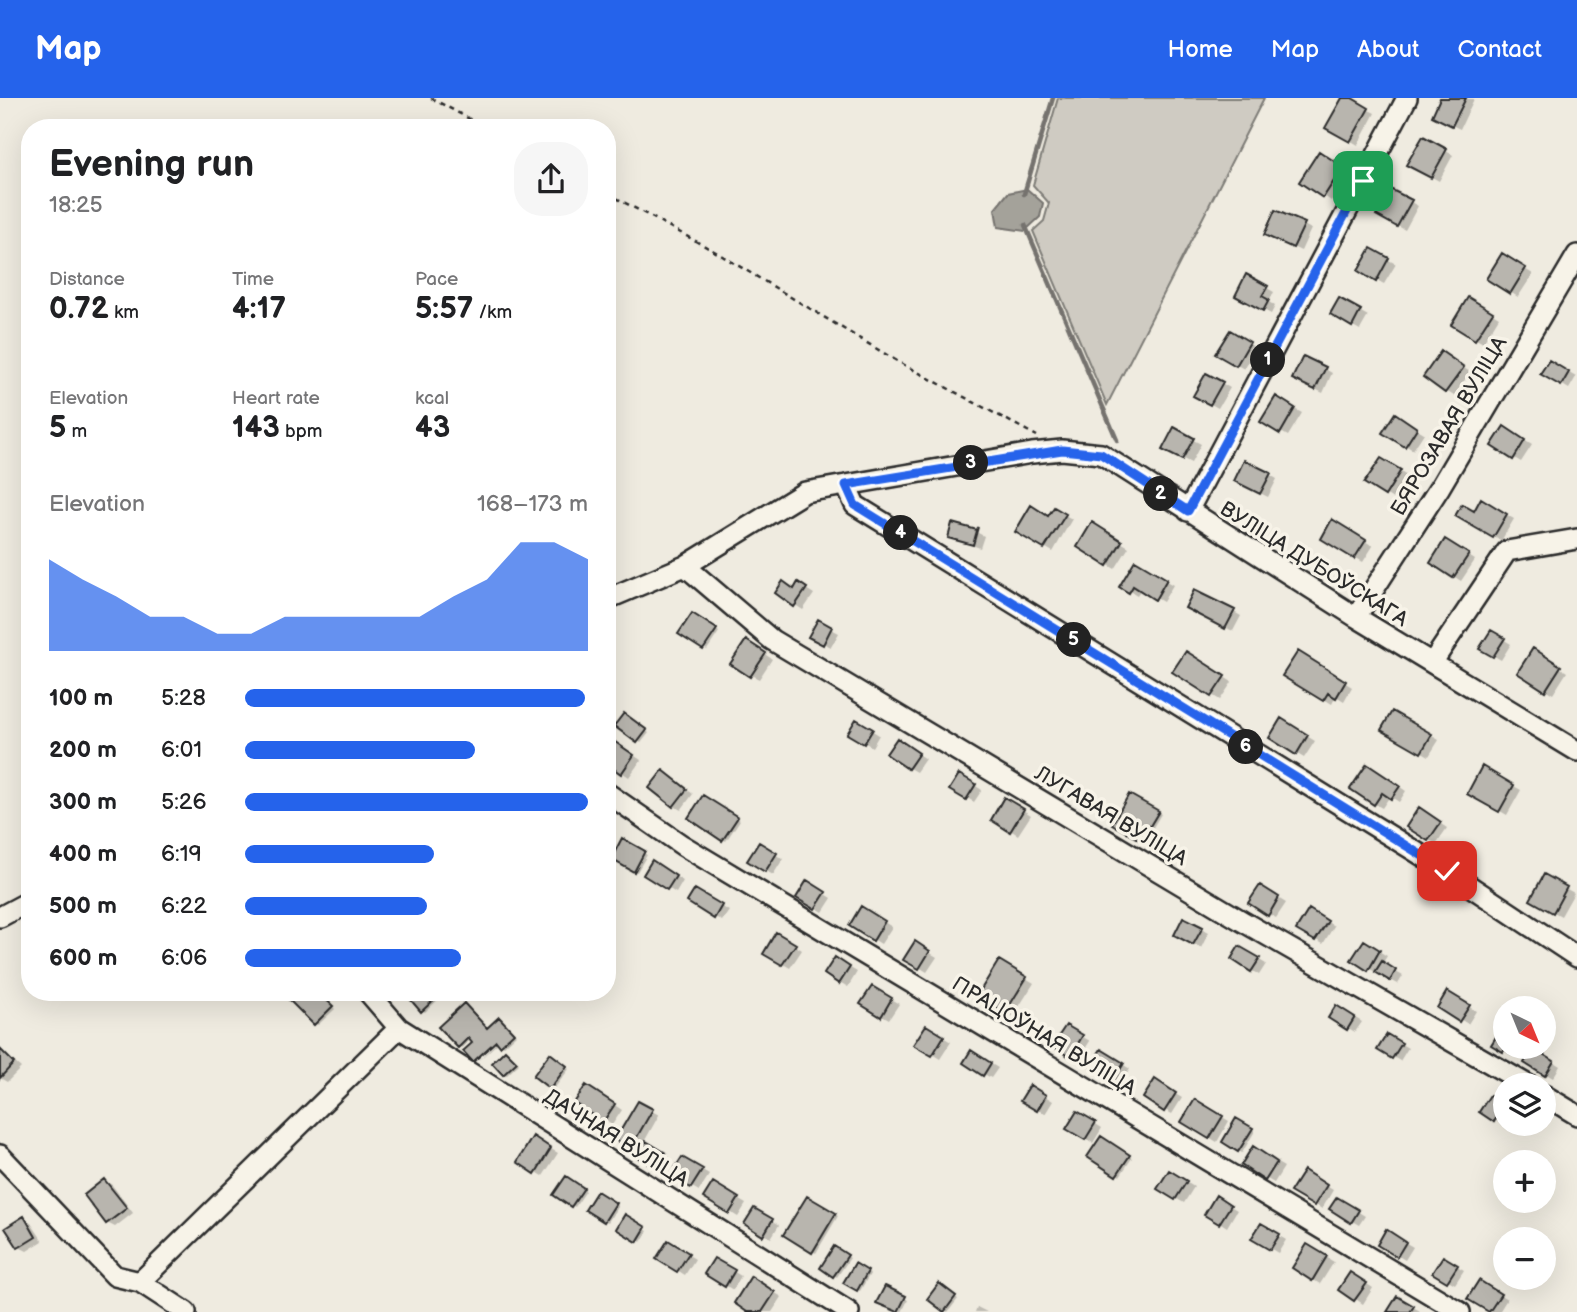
<!DOCTYPE html>
<meta charset="utf-8">
<style>
:root{--surface:#fff;--page:#f6f6f6;--text:#202124;--muted:#757577;--accent:#2563eb}
body{margin:0;font-family:"Balsamiq Sans",sans-serif;background:var(--page);color:var(--text);height:100vh;display:flex;flex-direction:column;font-size:26px;white-space:nowrap}
*{box-sizing:border-box;margin:0}
p{font-size:23px;color:var(--muted)}
.icon{flex:none;width:38px;height:38px;fill:none;stroke:currentColor;stroke-width:2;stroke-linecap:round;stroke-linejoin:round}
.map{position:relative;flex:1;overflow:hidden}
.panel{position:absolute;left:21px;top:21px;width:595px;height:882px;display:flex;flex-direction:column;background:var(--surface);border-radius:28px;box-shadow:0 7px 28px #0002}
.panel>*{flex:none}
.needle{width:46px;rotate:137deg}
.buttons{position:absolute;left:1493px;top:898px;display:grid;gap:14px}
.buttons a{display:grid;place-items:center;width:63px;height:63px;border-radius:50%;background:var(--surface);box-shadow:0 7px 28px #0002;font-size:35px}
.pin{position:absolute;display:grid;place-items:center;width:60px;height:60px;color:#fff;margin:-30px;border-radius:14px;box-shadow:0 4px 10px #0006}
.km{position:absolute;width:35px;height:35px;margin:-18px;border-radius:50%;background:#222;color:#fff;font-size:19px;line-height:35px;text-align:center}
.round{display:grid;place-items:center;flex:none;width:74px;height:74px;border-radius:28px;background:var(--page)}
.overview{display:flex;align-items:center;justify-content:space-between;height:119px;padding:0 28px}
h1{font-size:38px;font-weight:700;line-height:52px}
.figures{display:grid;grid-template-columns:repeat(3,1fr);gap:10px;height:119px;padding:7px 28px}
.figures div{display:grid;align-content:center}
.figures b{font-size:30px;font-weight:700}
.figures small{font-size:19px;font-weight:400}
.figures p{font-size:19px}
.chart{height:196px;padding:14px 28px}
.chart p{display:flex;justify-content:space-between}
.chart svg{width:100%;height:126px;margin-top:7px;fill:var(--accent);opacity:.7}
ul{padding:0 28px;list-style:none;font-size:23px}
li{display:grid;grid-template-columns:112px 84px 1fr;align-items:center;height:52px}
li i{height:18px;border-radius:9px;background:var(--accent)}
header{display:flex;align-items:center;gap:42px;box-sizing:border-box;height:98px;padding:0 35px;background:var(--accent);color:#fff}
header strong{font-size:33px}
nav{display:flex;gap:38px;margin-inline-start:auto;font-size:24px}
.map>svg:first-child{display:block}
</style>
<header>
<strong>Map</strong>
<nav><a>Home</a><a>Map</a><a>About</a><a>Contact</a></nav>
</header>
<div class="map">
<svg width="1577" height="1214" viewBox="0 0 1577 1214">
<rect width="100%" height="100%" fill="#efebe0"/>
<filter id="ink" filterUnits="userSpaceOnUse"><feTurbulence type="fractalNoise" baseFrequency=".0143" numOctaves="2"/><feDisplacementMap in="SourceGraphic" scale="14" xChannelSelector="R" yChannelSelector="G"/><feConvolveMatrix kernelMatrix="1 2 1 2 8 2 1 2 1" color-interpolation-filters="sRGB"/></filter>
<g filter="url(#ink)">
<path fill="#cfcbc2" stroke="#7d7b76" stroke-width="2" d="M1058,0H1264L1107,307L1033,133L1044,123L1049,105L1033,87Z"/>
<path fill="#a4a29a" stroke="#74726e" stroke-width="2" d="M1027,91L1043,105L1040,119L1025,133L998,129L995,111L1008,95Z"/>
<path fill="#0003" d="M1344,0L1375,15L1358,47L1328,29Z
M1442,0L1474,1L1460,31L1441,22Z
M1423,40L1453,57L1439,83L1409,66Z
M1327,60L1350,75L1331,103L1324,98Z
M1391,93L1418,108L1405,132L1378,117Z
M1304,127L1311,131L1301,153L1274,140Z
M1372,153L1396,166L1384,186L1360,173Z
M1503,158L1533,176L1518,199L1488,180Z
M1247,179L1274,194L1269,204L1275,208L1271,216L1237,197Z
M1469,201L1499,219L1483,245L1453,227Z
M1340,202L1368,218L1360,232L1332,216Z
M1230,234L1256,250L1244,271L1218,256Z
M1449,260L1470,274L1454,298L1446,293Z
M1550,264L1576,279L1569,291L1543,275Z
M1325,271L1332,275L1323,295L1301,284Z
M1207,277L1230,290L1218,310L1195,297Z
M1276,301L1302,315L1288,338L1263,324Z
M1395,317L1424,335L1413,352L1385,334Z
M1504,330L1532,347L1521,364L1493,347Z
M1174,332L1201,346L1191,365L1164,351Z
M1381,362L1407,378L1393,401L1367,385Z
M1270,377L1277,381L1268,399L1244,387Z
M1482,403L1514,421L1501,443L1457,417L1474,415Z
M1054,411L1072,421L1053,454L1017,433L1049,420Z
M1333,424L1373,448L1363,464L1323,440Z
M1093,427L1129,449L1115,471L1079,449Z
M976,434L984,438L980,450L950,439Z
M1446,444L1475,462L1461,483L1432,464Z
M1135,465L1173,487L1163,504L1141,491L1137,497L1122,488Z
M806,491L814,496L803,512L777,495Z
M1194,514H1234L1241,518L1233,533Z
M692,517L719,534L707,552L681,535Z
M818,524L839,535L831,549L811,538Z
M1491,534L1511,546L1501,562L1481,550Z
M754,549L772,561L759,581L751,577Z
M1534,553L1567,574L1553,596L1519,575Z
M1186,555L1232,584L1220,602L1174,574Z
M1298,555L1352,589L1344,603L1336,598L1332,606L1285,577Z
M1393,615L1439,642L1429,658L1384,631Z
M624,617L649,635L641,645L617,628Z
M857,623L879,637L872,649L850,635Z
M1282,623L1315,643L1304,660L1271,640Z
M609,641L641,662L629,679L607,664Z
M905,647L925,661L916,674L909,670Z
M1483,671L1521,692L1507,717L1469,695Z
M1375,672L1406,693L1399,704L1390,698L1382,710L1375,706Z
M960,678L982,692L974,704L952,691Z
M671,679L693,696L681,712L674,708Z
M1129,698L1161,716L1145,743L1114,725Z
M704,699L740,722L726,743L690,720Z
M1005,701L1031,717L1018,737L993,721Z
M1426,716L1447,730L1436,746L1429,742Z
M623,743L647,757L637,774L613,760Z
M759,747L783,761L773,777L750,763Z
M653,765L683,783L676,795L646,777Z
M1545,779L1574,795L1561,818L1532,802Z
M808,785L832,800L823,814L799,799Z
M1260,789L1286,805L1276,820L1250,805Z
M696,793L729,813L722,823L689,804Z
M862,810L892,829L881,846L851,827Z
M1309,813L1334,828L1323,846L1298,831Z
M1184,821L1209,834L1201,850L1176,836Z
M777,836L802,852L790,870L765,855Z
M1364,844L1387,858L1382,866L1403,878L1398,886L1353,862Z
M915,846L937,859L927,874L906,861Z
M1240,850L1266,866L1259,877L1233,861Z
M835,861L857,874L848,889L826,876Z
M999,864L1034,885L1013,918L979,897Z
M872,890L899,906L889,921L863,906Z
M318,894L335,911L318,927L315,925Z
M435,894L440,900L425,914L422,912Z
M1448,896L1476,913L1468,926L1440,909Z
M1337,909L1362,924L1355,934L1330,919Z
M500,921L516,937L504,948L499,944L477,964L503,938L475,945L471,941L462,950L441,929L488,932Z
M927,929L951,944L940,961L916,946Z
M1066,929L1090,943L1078,962L1055,948Z
M1387,938L1408,950L1400,963L1379,951Z
M1493,946L1505,948H1516L1511,957Z
M0,952L21,970L7,984L0,980Z
M1534,952L1560,968L1553,980L1526,964Z
M1102,953L1130,971L1121,985L1093,968Z
M971,954L998,970L991,980L965,965Z
M509,956L519,966L507,977L504,976Z
M550,958L569,971L554,991L535,978Z
M1155,984L1182,1000L1172,1016L1145,1000Z
M1030,989L1053,1003L1045,1016L1022,1002Z
M594,993L622,1012L612,1027L576,1004Z
M1491,999L1505,1007L1503,1026L1482,1014Z
M1195,1003L1229,1023L1217,1044L1183,1023Z
M638,1005L659,1017L644,1044L672,1061L665,1073L617,1042Z
M1078,1015L1102,1030L1093,1045L1068,1030Z
M1237,1022L1255,1033L1242,1055L1224,1044Z
M1101,1040L1132,1060L1120,1078L1089,1059Z
M534,1041L558,1055L543,1078L519,1063Z
M1253,1051L1284,1069L1274,1085L1243,1067Z
M683,1061L709,1077L699,1093L673,1078Z
M1170,1074L1194,1089L1184,1105L1160,1091Z
M1304,1075L1333,1092L1322,1111L1293,1093Z
M567,1080L586,1093L575,1109L556,1096Z
M105,1083L112,1087L133,1115L115,1129L107,1125Z
M713,1087L746,1106L738,1119L706,1099Z
M598,1095L618,1108L608,1124L588,1111Z
M808,1100L838,1118L816,1155L786,1137Z
M1217,1100L1237,1112L1227,1129L1207,1116Z
M1337,1101L1365,1118L1359,1127L1331,1111Z
M755,1112L779,1127L771,1140L746,1125Z
M625,1119L648,1133L641,1144L618,1130Z
M24,1120L31,1125L43,1143L27,1153L19,1149Z
M1262,1127L1286,1142L1278,1155L1253,1140Z
M1387,1134L1413,1149L1405,1162L1379,1146Z
M668,1144L695,1161L685,1177L658,1160Z
M1308,1148L1334,1164L1320,1186L1294,1170Z
M835,1150L850,1160L837,1179L822,1169Z
M1443,1160L1464,1172L1455,1186L1434,1174Z
M715,1162L741,1178L733,1192L706,1175Z
M855,1167L870,1176L860,1193L845,1184Z
M1358,1180L1373,1190L1363,1206L1341,1191Z
M752,1181L782,1199L772,1214H750Z
M1479,1184L1507,1201L1499,1214H1491L1469,1201Z
M939,1187L958,1201L948,1214L929,1201Z
M886,1190L908,1202L902,1214L878,1204Z
M1397,1200L1420,1213V1214H1389Z
M977,1209L987,1214H975Z"/>
<g fill="none" stroke-linecap="round" stroke-linejoin="round">
<path stroke="#74726e" stroke-width="4.5" d="M1024,96L1053,0
M1025,127L1117,342"/>
</g>
<path fill="#b8b5ae" stroke="#2b2b2b" stroke-width="2" d="M1342,0H1352L1369,10L1350,44L1325,30Z
M1440,0H1466L1452,28L1432,18Z
M1423,38L1447,51L1431,80L1406,67Z
M1319,53L1343,69L1323,100L1299,84Z
M1390,91L1412,102L1397,129L1376,117Z
M1275,112L1305,125L1293,150L1264,137Z
M1371,150L1389,160L1376,184L1358,173Z
M1502,155L1526,170L1510,196L1486,181Z
M1246,176L1268,188L1262,198L1269,202L1263,213L1235,198Z
M1468,199L1493,214L1475,242L1451,227Z
M1339,200L1361,212L1352,229L1330,216Z
M1230,232L1250,244L1236,268L1215,256Z
M1441,253L1464,269L1445,295L1423,279Z
M1303,258L1326,269L1315,292L1292,281Z
M1549,262L1569,274L1561,288L1540,276Z
M1206,275L1223,284L1210,307L1193,298Z
M1276,298L1295,310L1280,336L1260,324Z
M1395,315L1417,330L1405,349L1382,335Z
M1504,328L1525,342L1513,362L1491,348Z
M1174,329L1194,340L1182,362L1162,352Z
M1381,360L1401,372L1385,398L1364,385Z
M1244,362L1271,375L1260,396L1234,383Z
M1481,400L1507,416L1493,440L1455,418L1462,406L1474,413Z
M1031,407L1048,418L1054,409L1066,416L1044,451L1015,434Z
M1332,421L1366,442L1354,461L1321,441Z
M1092,424L1122,443L1107,468L1077,449Z
M952,425L977,432L978,429L973,447L948,440Z
M1445,441L1469,456L1453,480L1430,465Z
M1135,462L1167,481L1155,502L1133,488L1129,495L1119,489Z
M783,483L794,491L798,484L807,490L794,509L775,495Z
M1194,492L1235,512L1225,531L1185,510Z
M692,515L717,531L703,552L678,536Z
M818,521L832,529L823,547L808,539Z
M1491,532L1505,540L1493,559L1479,551Z
M746,542L766,555L750,579L730,566Z
M1533,550L1561,568L1545,593L1517,575Z
M1186,553L1225,578L1211,599L1172,574Z
M1298,553L1346,583L1336,600L1328,595L1323,603L1282,578Z
M1392,613L1432,636L1421,655L1381,632Z
M624,615L647,632L637,645L614,628Z
M1281,620L1308,637L1296,657L1269,640Z
M856,621L873,631L864,646L847,636Z
M608,639L634,657L621,676L607,666Z
M897,640L919,655L908,671L886,656Z
M1367,666L1400,688L1391,701L1382,695L1374,707L1350,691Z
M1482,668L1514,687L1499,714L1467,696Z
M663,672L687,691L673,709L649,690Z
M959,676L976,686L966,702L949,692Z
M1129,696L1159,713L1141,743L1112,726Z
M703,697L738,719L722,743L688,720Z
M1004,699L1024,711L1010,734L991,722Z
M1419,709L1441,724L1428,743L1406,729Z
M622,740L645,753L634,774L611,761Z
M759,744L777,755L765,774L747,763Z
M652,762L676,778L667,792L643,777Z
M1544,776L1567,789L1553,815L1530,802Z
M807,782L826,794L815,811L796,800Z
M1260,787L1279,799L1268,818L1248,805Z
M695,791L722,807L714,821L687,804Z
M861,808L885,823L873,843L849,828Z
M1309,811L1328,823L1315,843L1296,832Z
M1183,819L1203,829L1193,847L1174,837Z
M776,834L796,846L782,867L763,856Z
M1364,842L1380,852L1368,873L1351,862Z
M915,843L930,853L919,871L903,862Z
M1239,848L1260,860L1251,874L1231,861Z
M835,859L850,869L839,886L824,876Z
M999,862L1027,879L1005,915L977,898Z
M1382,863L1396,872L1390,883L1375,874Z
M872,888L892,900L881,919L860,906Z
M1447,893L1470,907L1459,924L1437,910Z
M288,894H318L333,908L314,927L285,898Z
M404,894H435L438,898L421,914Z
M464,905L487,930L499,919L514,935L500,948L496,943L473,964L463,953L472,945L468,940L458,950L438,929Z
M1336,907L1355,919L1347,932L1328,920Z
M926,927L944,938L932,958L913,947Z
M1066,927L1083,937L1070,959L1052,948Z
M1502,929L1505,931L1506,948L1503,954L1491,947Z
M1387,936L1402,945L1392,961L1377,952Z
M1533,950L1554,963L1545,978L1524,965Z
M0,951L14,965L0,980Z
M1101,951L1124,965L1113,983L1090,968Z
M505,952L517,964L503,977L492,965Z
M971,952L991,965L983,978L963,965Z
M550,955L567,968L550,991L533,978Z
M1155,981L1176,995L1164,1014L1143,1000Z
M586,987L615,1006L603,1024L574,1005Z
M1030,987L1046,997L1037,1013L1020,1003Z
M1490,997L1505,1005L1494,1024L1479,1014Z
M1195,1001L1223,1018L1209,1041L1181,1024Z
M638,1003L653,1011L630,1051L615,1042Z
M1077,1013L1096,1024L1085,1042L1066,1031Z
M1236,1020L1253,1030L1238,1054L1222,1044Z
M533,1038L551,1050L535,1076L517,1064Z
M1101,1038L1130,1057L1116,1078L1087,1059Z
M646,1043L666,1055L656,1071L637,1059Z
M1253,1048L1277,1064L1265,1083L1241,1067Z
M682,1059L703,1071L691,1090L670,1078Z
M1169,1072L1187,1083L1175,1102L1157,1091Z
M1304,1072L1327,1087L1314,1108L1290,1094Z
M566,1078L584,1090L571,1109L553,1097Z
M104,1081L127,1110L106,1126L84,1097Z
M713,1084L739,1100L729,1116L703,1100Z
M597,1093L616,1105L604,1124L585,1112Z
M1216,1097L1231,1107L1219,1126L1204,1117Z
M807,1098L836,1115L812,1155L783,1137Z
M1337,1099L1359,1112L1351,1125L1329,1111Z
M754,1110L773,1121L763,1138L744,1126Z
M625,1116L646,1129L637,1144L616,1131Z
M24,1118L36,1139L18,1150L5,1130Z
M1261,1125L1280,1136L1270,1152L1251,1141Z
M1386,1131L1406,1144L1397,1159L1377,1147Z
M668,1142L689,1155L677,1174L656,1161Z
M1307,1146L1327,1158L1312,1183L1292,1170Z
M834,1148L848,1157L833,1179L820,1170Z
M1443,1158L1458,1167L1447,1184L1432,1175Z
M714,1160L735,1172L725,1189L704,1176Z
M855,1165L868,1173L857,1193L843,1185Z
M1350,1174L1367,1185L1354,1203L1338,1192Z
M751,1178L775,1194L762,1214H747L734,1205Z
M1479,1182L1501,1196L1489,1214L1467,1201Z
M939,1185L956,1198L944,1214L927,1201Z
M885,1188L906,1198L898,1214L876,1205Z
M1397,1198L1414,1208L1410,1214H1387Z"/>
<g fill="none" stroke-linecap="round" stroke-linejoin="round">
<g stroke="#2b2b2b" stroke-width="24">
<path id="minor" d="M846,387L855,407L1447,773L1577,859
M1188,413L1407,0
M685,468L772,542L1242,823L1528,987
M607,501L685,468L805,394L1032,355L1062,352L1101,356L1356,519L1577,653
M1356,519L1440,389L1577,157
M1432,565L1507,453L1577,441
M607,695L682,747L1460,1214
M0,819L30,803
M368,894L399,930L849,1214
M1544,997L1577,1017
M0,1057L115,1178L140,1184L186,1214
M140,1184L399,930"/>
</g>
<path stroke="#2b2b2b" stroke-width="2.5" stroke-dasharray="5 5" stroke-linecap="butt" d="M431,0L486,30
M607,95L714,153L897,263L1037,338"/>
<use href="#minor" stroke="#f7f3e8" stroke-width="19"/>
</g>
</g>
<g fill="none" stroke-linecap="round" stroke-linejoin="round" filter="url(#ink)">
<g stroke="#fff" stroke-width="14">
<path id="route" d="M1363,83L1188,413L1101,356L1062,352L846,387L855,407L1447,773"/>
</g>
<use href="#route" stroke="#2563eb" stroke-width="9"/>
</g>
<g text-anchor="middle" dominant-baseline="central" stroke-width="7" stroke-linejoin="round" paint-order="stroke">
<g font-size="21" fill="#2b2b2b" stroke="#f7f3e8">
<text transform="translate(1449 328) rotate(-59)">БЯРОЗАВАЯ ВУЛІЦА</text>
<text transform="translate(1314 466) rotate(32)">ВУЛІЦА ДУБОЎСКАГА</text>
<text transform="translate(1111 718) rotate(31)">ЛУГАВАЯ ВУЛІЦА</text>
<text transform="translate(1044 938) rotate(31)">ПРАЦОЎНАЯ ВУЛІЦА</text>
<text transform="translate(616 1040) rotate(32)">ДАЧНАЯ ВУЛІЦА</text>
</g>
</g>
</svg>
<div class="buttons">
<a><svg class="needle" viewBox="-14 -14 28 28"><path d="M0-13l5 13h-10z" fill="#e53935"/><path d="M0 13l5-13h-10z" fill="#757577"/></svg></a>
<a><svg class="icon" aria-label="layers" viewBox="0 0 24 24"><path d="M12 4l9 5-9 5-9-5zM3 14l9 5 9-5"/></svg></a>
<a>+</a>
<a>−</a>
</div>
<div class="pin" style="left:1363px;top:83px;background:#1e9e55"><svg class="icon" aria-label="arrive" viewBox="0 0 24 24"><path d="M6 21V4h12l-3 4 3 4H6"/></svg></div>
<div class="pin" style="left:1447px;top:773px;background:#d93025"><svg class="icon" aria-label="check" viewBox="0 0 24 24"><path d="M5 12l5 5 9-10"/></svg></div>
<b class="km" style="left:1268px;top:262px">1</b>
<b class="km" style="left:1161px;top:396px">2</b>
<b class="km" style="left:971px;top:365px">3</b>
<b class="km" style="left:901px;top:435px">4</b>
<b class="km" style="left:1074px;top:542px">5</b>
<b class="km" style="left:1246px;top:649px">6</b>
<section class="panel">
<div class="overview"><div><h1>Evening run</h1><p>18:25</p></div><a class="round"><svg class="icon" aria-label="share" viewBox="0 0 24 24"><path d="M12 15V3M7 8l5-5 5 5M5 13v7h14v-7"/></svg></a></div>
<div class="figures">
<div><p>Distance</p><b>0.72<small> km</small></b></div>
<div><p>Time</p><b>4:17</b></div>
<div><p>Pace</p><b>5:57<small> /km</small></b></div>
</div>
<div class="figures">
<div><p>Elevation</p><b>5<small> m</small></b></div>
<div><p>Heart rate</p><b>143<small> bpm</small></b></div>
<div><p>kcal</p><b>43</b></div>
</div>
<div class="chart"><p><span>Elevation</span>168–173 m</p>
<svg viewBox="0 0 160 44" preserveAspectRatio="none"><path d="M0 44V12L10 19L20 25L30 32L40 32L50 38L60 38L70 32L80 32L90 32L100 32L110 32L120 25L130 19L140 6L150 6L160 12V44z"/></svg>
</div>
<ul>
<li><b>100 m</b>5:28<i style="width:99%"></i></li>
<li><b>200 m</b>6:01<i style="width:67%"></i></li>
<li><b>300 m</b>5:26<i style="width:100%"></i></li>
<li><b>400 m</b>6:19<i style="width:55%"></i></li>
<li><b>500 m</b>6:22<i style="width:53%"></i></li>
<li><b>600 m</b>6:06<i style="width:63%"></i></li>
</ul>
</section>
</div>
